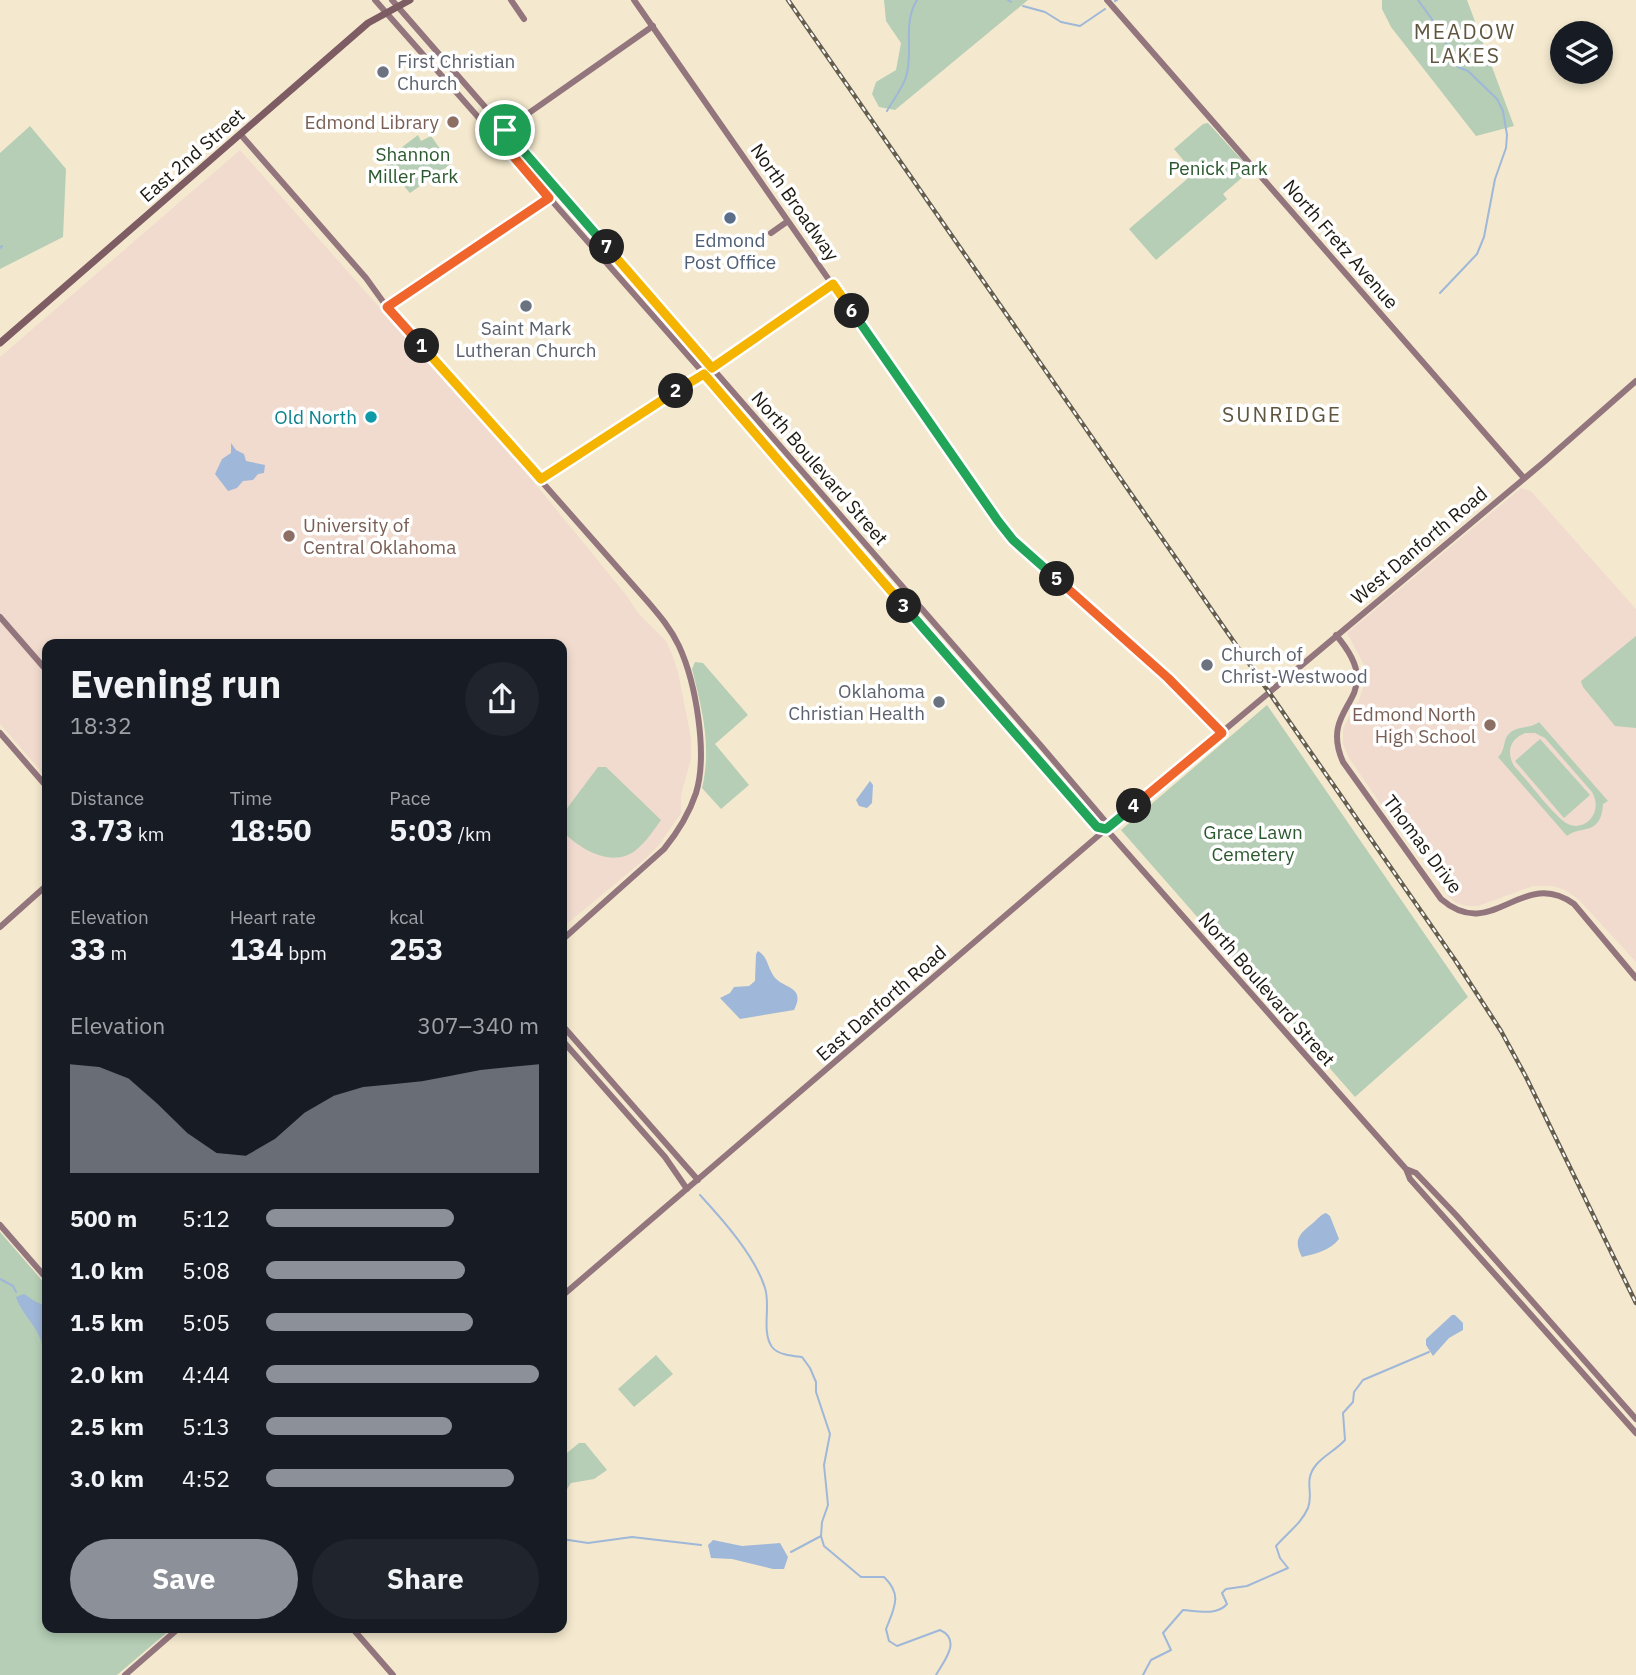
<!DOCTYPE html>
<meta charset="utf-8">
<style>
:root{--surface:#171b24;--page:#20242c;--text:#f1f3f6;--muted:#9ea1a6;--accent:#8c9099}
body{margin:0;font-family:"IBM Plex Sans",sans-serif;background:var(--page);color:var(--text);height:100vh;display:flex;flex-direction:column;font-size:26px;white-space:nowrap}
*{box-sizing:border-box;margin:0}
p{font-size:23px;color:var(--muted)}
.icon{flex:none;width:38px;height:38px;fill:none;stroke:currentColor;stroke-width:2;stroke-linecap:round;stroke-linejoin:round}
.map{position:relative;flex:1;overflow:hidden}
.drawer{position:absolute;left:42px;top:639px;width:525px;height:994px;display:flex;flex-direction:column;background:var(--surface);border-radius:14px;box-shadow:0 4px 10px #0003}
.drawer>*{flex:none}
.buttons{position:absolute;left:1550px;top:21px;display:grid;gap:14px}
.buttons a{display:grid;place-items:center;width:63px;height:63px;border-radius:50%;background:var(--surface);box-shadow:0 4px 10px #0003;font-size:35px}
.pin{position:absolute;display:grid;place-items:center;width:60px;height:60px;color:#fff;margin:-30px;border:4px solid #fff;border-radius:50%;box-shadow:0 2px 7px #0007}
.km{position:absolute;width:35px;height:35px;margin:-18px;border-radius:50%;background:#222;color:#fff;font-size:19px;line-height:35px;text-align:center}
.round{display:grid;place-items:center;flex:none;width:74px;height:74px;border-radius:37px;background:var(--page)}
.overview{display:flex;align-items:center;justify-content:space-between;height:119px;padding:0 28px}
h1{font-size:38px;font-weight:800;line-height:52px}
.metrics{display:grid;grid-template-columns:repeat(3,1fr);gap:10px;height:119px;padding:7px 28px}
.metrics div{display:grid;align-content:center}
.metrics b{font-size:30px;font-weight:800}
.metrics small{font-size:19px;font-weight:400}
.metrics p{font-size:19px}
.chart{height:196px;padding:14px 28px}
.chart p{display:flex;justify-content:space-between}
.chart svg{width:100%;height:126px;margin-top:7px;fill:var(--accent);opacity:.7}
.cta{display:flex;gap:14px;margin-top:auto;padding:14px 28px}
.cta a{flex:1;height:80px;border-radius:42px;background:var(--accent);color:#fff;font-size:28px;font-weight:800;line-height:80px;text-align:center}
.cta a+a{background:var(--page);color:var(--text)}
ul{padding:0 28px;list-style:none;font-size:23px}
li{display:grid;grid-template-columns:112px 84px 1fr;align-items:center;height:52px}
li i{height:18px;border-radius:9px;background:var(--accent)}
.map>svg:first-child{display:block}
</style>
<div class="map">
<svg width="1636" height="1675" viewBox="0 0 1636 1675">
<rect width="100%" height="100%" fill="#f4e9ce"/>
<path fill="#f1dbcf" d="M240,150L529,476L627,596L638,613L666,641L672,654L678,672L691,738V759L681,795V813L659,845L645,859L562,928V644H47V778L0,724V357Z
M1521,488L1531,491L1636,609V962L1579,900L1565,890L1552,886H1533L1478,906H1467L1456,903L1448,896L1403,832V827L1397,819L1388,815L1349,758L1343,744V728L1359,700L1365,681L1363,663L1347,633Z"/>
<path fill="#b5ceb5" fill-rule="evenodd" d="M884,0H1028L895,110L879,107L872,94L876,82L896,70L901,43L886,21Z
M1382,0H1467L1514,126L1476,136L1391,27L1382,9Z
M1208,123L1251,170L1223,194L1227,199L1156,260L1129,229L1194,173L1174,149L1203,124Z
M30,126L66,169L63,237L0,269V153Z
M418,135L421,141L431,136L451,164L410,193L386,166L390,161L389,157Z
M1636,636V728L1615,726L1583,687L1581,681Z
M695,662L703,663L748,715L715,744L749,785L721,809L702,788C712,746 702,709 692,669Z
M1267,705L1468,997L1355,1097L1121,830Z
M1539,722L1608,801L1603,804C1601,837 1580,825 1567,836L1498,757C1505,751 1503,743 1507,736C1516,724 1529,730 1539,722ZM1525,733H1535L1545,738L1592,792C1605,814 1581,837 1562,820C1545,805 1530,783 1514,766C1506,752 1510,739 1525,733Z
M1540,739L1590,795L1564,818L1515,761Z
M598,767H606L661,820C654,830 646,842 636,850C612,869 580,849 562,831V815Z
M0,1232L47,1286V1628H172L117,1675H0Z
M656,1355L673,1374L634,1407L618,1389Z
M579,1443H585L607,1470L594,1479L571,1483L562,1497V1457Z"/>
<path fill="#9fb7d8" d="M231,443L236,450L244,454L246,461L265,465L264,473L258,474L253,480L243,481L237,488L228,491L215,474L222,459L231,453Z
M870,781L873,785L872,803L867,808L859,806L856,800Z
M758,951C768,957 767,966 773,975C781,989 807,985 794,1010L740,1019L720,998L730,993L734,987L749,986L755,981L756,954Z
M1326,1213L1330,1216L1339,1239C1331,1250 1315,1254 1302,1257C1293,1240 1299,1234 1313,1223C1318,1219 1320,1215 1326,1213Z
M24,1294L36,1302L47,1306V1356L43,1351C42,1329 22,1316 16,1297Z
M1452,1315H1455L1463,1323V1330L1449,1338L1433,1356L1426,1345V1339Z
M713,1540L742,1546L780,1543L788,1557L784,1569H773L732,1559L711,1558L708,1545Z"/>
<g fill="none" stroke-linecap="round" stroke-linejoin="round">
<path stroke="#9fb7d8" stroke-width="2" d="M1008,0L1011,2
M1418,0L1439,29L1458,67L1468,71L1497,99L1503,111L1507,135L1506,148L1495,179L1484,237L1477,254L1440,293
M1115,1L1117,0
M1023,6L1045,12L1061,22L1080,26L1105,9
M887,111C893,100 902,89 906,77C914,51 902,24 917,0
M0,248L2,246
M700,1195C723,1220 755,1256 765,1288C771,1306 761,1331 772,1347C778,1355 793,1356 802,1357L810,1368L816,1382V1392L830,1434L824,1465L828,1505L822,1522L821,1536L824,1546L861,1577H884C903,1595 894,1608 886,1629L889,1641L897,1646L940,1630C962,1640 944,1661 936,1675
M0,1279L13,1286L16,1292
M562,1539L588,1543L632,1537L701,1545
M791,1552L821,1536
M1143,1675L1151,1660L1171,1650L1163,1633L1183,1610C1197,1611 1217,1616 1227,1604L1222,1593L1226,1589L1247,1586L1288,1568L1280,1558L1276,1546C1287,1533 1301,1524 1308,1508C1314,1492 1303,1481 1316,1465C1323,1456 1336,1450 1345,1440L1343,1413L1353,1402L1354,1392L1363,1380L1429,1352"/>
<path stroke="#93767d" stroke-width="6" d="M375,0L699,368L1056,781L1097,827L1106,829
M392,0L1042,747L1105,821L1106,829L1406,1169L1410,1179L1636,1433
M511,0L524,19
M634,0L997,521L1022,548L1168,678L1222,733
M1107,0L1524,478
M241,135L366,278L384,303L648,602C660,616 671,629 679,646C696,683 708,754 696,793C689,814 677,833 664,849L562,940
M496,136L653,26
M771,233L788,221
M387,307L558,192
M541,479L717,365L833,284
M0,617L47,671
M1336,635C1392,701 1316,701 1343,762L1441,899C1493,944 1522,866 1574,904L1636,978
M0,733L47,787
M0,927L47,885
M562,1025L698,1180
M562,1040L665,1157L687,1189
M1406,1169L1416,1173L1456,1215L1636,1419
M0,1225L47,1279
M562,1296L1098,836L1544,462L1636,381
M352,1628L393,1675
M125,1675L179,1628"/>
<path stroke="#7e5c64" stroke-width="7" d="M0,343L368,23L410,0"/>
<g stroke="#655e4f" stroke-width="4.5">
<path id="rail" d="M788,0L1455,960L1501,1031L1526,1077L1636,1303"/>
</g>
<use href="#rail" stroke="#fff" stroke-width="2" stroke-dasharray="5" stroke-linecap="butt"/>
</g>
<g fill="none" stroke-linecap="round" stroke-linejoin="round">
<g stroke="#fff" stroke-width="14">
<path id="split-1" d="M422,346L387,307L549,198L496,136L505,130"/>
</g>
<g stroke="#fff" stroke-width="14">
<path id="split-2" d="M422,346L541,479L676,391"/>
</g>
<g stroke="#fff" stroke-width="14">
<path id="split-3" d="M676,391L704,374L904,606"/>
</g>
<g stroke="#fff" stroke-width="14">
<path id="split-4" d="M904,606L1097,827L1106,829L1134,806"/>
</g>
<g stroke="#fff" stroke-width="14">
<path id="split-5" d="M1057,579L1168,678L1222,733L1134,806"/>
</g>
<g stroke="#fff" stroke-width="14">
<path id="split-6" d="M852,311L998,521L1013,540L1057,579"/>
</g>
<g stroke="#fff" stroke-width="14">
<path id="split-7" d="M607,247L712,368L833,284L852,311"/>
</g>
<g stroke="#fff" stroke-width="14">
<path id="split-8" d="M505,130L607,247"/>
</g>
<use href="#split-1" stroke="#f0652b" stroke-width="9"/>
<use href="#split-2" stroke="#f5b400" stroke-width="9"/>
<use href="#split-3" stroke="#f5b400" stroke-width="9"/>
<use href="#split-4" stroke="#22a559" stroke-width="9"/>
<use href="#split-5" stroke="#f0652b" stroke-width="9"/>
<use href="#split-6" stroke="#22a559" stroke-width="9"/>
<use href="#split-7" stroke="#f5b400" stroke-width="9"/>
<use href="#split-8" stroke="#22a559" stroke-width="9"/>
</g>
<g fill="#6b7280" stroke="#fff" stroke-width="2.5">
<circle cx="383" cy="72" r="7"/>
<circle cx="526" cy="306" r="7"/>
<circle cx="1207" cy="665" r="7"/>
<circle cx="939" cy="702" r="7"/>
</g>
<g fill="#8d6e63" stroke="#fff" stroke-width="2.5">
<circle cx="453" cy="122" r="7"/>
<circle cx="289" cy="536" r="7"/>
<circle cx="1490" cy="725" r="7"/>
</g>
<circle fill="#5c6f8a" stroke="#fff" stroke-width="2.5" cx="730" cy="218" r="7"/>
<circle fill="#0f9aa8" stroke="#fff" stroke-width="2.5" cx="371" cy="417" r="7"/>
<g text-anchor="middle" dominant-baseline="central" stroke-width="7" stroke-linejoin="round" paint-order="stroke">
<g font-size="19" fill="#5b616d" stroke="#fff" text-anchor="start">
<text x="397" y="61">First Christian<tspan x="397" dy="22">Church</tspan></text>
<text x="526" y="328" text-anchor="middle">Saint Mark<tspan x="526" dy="22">Lutheran Church</tspan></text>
<text x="1221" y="654">Church of<tspan x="1221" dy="22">Christ-Westwood</tspan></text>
<text x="925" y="691" text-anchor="end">Oklahoma<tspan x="925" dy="22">Christian Health</tspan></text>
</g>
<g font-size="19" fill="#785e54" stroke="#fff" text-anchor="end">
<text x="439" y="122">Edmond Library</text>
<text x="303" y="525" text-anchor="start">University of<tspan x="303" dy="22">Central Oklahoma</tspan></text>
<text x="1476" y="714">Edmond North<tspan x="1476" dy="22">High School</tspan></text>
</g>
<g font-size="19" fill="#2b582e" stroke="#fff">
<text x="413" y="154">Shannon<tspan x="413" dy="22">Miller Park</tspan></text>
<text x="1218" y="168">Penick Park</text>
<text x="1253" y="832">Grace Lawn<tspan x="1253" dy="22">Cemetery</tspan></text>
</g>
<g font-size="19" fill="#1d1910" stroke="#fff">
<text transform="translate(192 155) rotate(-41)">East 2nd Street</text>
<text transform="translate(795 202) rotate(55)">North Broadway</text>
<text transform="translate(1341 244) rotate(49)">North Fretz Avenue</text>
<text transform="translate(820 468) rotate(49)">North Boulevard Street</text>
<text transform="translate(1419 545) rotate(-40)">West Danforth Road</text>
<text transform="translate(1423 844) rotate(53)">Thomas Drive</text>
<text transform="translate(1267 989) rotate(49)">North Boulevard Street</text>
<text transform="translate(881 1003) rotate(-41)">East Danforth Road</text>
</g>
<g font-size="19" fill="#4e5e75" stroke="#fff">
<text x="730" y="240">Edmond<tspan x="730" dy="22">Post Office</tspan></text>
</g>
<g font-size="19" fill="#0d838f" stroke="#fff" text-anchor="end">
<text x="357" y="417">Old North</text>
</g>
<g font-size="21" letter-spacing="2" fill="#60553f" stroke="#fff">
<text x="1465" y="31">MEADOW<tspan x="1465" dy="24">LAKES</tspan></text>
<text x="1282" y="414">SUNRIDGE</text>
</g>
</g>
</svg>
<div class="buttons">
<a><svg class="icon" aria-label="layers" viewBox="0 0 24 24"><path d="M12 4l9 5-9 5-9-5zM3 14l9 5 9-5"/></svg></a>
</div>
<div class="pin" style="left:505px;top:130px;background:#1e9e55"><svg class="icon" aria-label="arrive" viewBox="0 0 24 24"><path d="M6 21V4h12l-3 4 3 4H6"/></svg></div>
<b class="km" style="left:422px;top:346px">1</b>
<b class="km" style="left:676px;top:391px">2</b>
<b class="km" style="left:904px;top:606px">3</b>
<b class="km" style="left:1134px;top:806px">4</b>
<b class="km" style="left:1057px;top:579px">5</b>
<b class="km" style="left:852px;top:311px">6</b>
<b class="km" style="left:607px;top:247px">7</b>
<section class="drawer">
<div class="overview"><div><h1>Evening run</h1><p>18:32</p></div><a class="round"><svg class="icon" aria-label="share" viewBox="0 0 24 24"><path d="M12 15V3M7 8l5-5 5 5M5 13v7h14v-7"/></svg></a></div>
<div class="metrics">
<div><p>Distance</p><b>3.73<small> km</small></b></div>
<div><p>Time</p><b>18:50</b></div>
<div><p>Pace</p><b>5:03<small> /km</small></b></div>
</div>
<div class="metrics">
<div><p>Elevation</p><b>33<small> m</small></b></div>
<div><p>Heart rate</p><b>134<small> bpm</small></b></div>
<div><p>kcal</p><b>253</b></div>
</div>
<div class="chart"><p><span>Elevation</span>307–340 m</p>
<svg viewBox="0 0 160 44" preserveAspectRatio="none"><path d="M0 44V6L10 7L20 11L30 20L40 30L50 37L60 38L70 32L80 23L90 17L100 14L110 13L120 12L130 10L140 8L150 7L160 6V44z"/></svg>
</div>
<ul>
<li><b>500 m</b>5:12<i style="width:69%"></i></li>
<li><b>1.0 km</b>5:08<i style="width:73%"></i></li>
<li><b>1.5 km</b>5:05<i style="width:76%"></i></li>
<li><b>2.0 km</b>4:44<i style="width:100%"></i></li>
<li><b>2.5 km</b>5:13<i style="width:68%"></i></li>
<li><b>3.0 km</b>4:52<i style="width:91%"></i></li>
</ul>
<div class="cta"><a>Save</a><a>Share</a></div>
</section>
</div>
